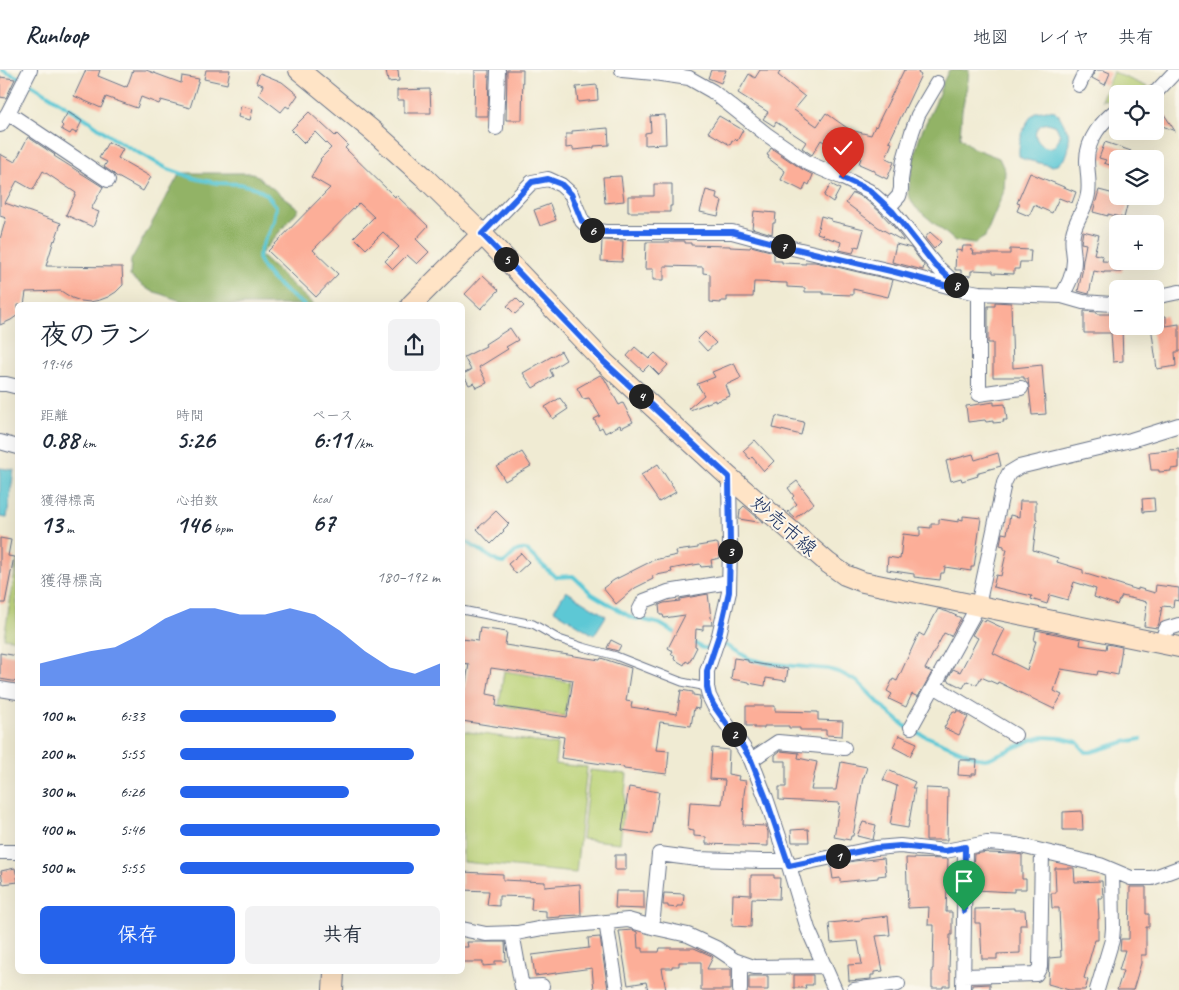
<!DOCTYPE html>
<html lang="ja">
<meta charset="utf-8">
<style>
:root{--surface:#fff;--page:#f2f2f3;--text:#1f2937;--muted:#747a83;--line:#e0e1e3;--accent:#2563eb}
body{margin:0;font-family:Caveat,"Klee One",sans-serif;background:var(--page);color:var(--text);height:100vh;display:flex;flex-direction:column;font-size:19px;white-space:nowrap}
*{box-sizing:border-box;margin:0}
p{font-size:16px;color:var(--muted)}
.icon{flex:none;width:28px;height:28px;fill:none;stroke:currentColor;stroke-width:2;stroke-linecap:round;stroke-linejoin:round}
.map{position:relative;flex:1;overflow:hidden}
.side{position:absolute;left:15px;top:232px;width:450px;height:672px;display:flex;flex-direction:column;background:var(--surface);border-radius:8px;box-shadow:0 5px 20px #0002}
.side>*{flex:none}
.controls{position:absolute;left:1109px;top:15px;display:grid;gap:10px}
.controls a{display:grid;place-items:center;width:55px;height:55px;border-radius:8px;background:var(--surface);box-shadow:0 5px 20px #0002;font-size:25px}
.pin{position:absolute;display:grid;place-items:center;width:42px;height:42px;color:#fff;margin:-51px -21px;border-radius:50% 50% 50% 0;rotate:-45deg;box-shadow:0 0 5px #0007}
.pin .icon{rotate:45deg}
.km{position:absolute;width:25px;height:25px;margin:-12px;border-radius:50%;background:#222;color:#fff;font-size:14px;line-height:25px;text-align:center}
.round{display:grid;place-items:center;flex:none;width:52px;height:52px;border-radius:8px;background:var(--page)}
.overview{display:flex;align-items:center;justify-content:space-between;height:85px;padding:0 25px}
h1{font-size:28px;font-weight:700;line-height:38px}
.metrics{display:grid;grid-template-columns:repeat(3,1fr);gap:8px;height:85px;padding:5px 25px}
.metrics div{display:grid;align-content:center}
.metrics b{font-size:25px;font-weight:700}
.metrics small{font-size:14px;font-weight:400}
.metrics p{font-size:14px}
.chart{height:140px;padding:10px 25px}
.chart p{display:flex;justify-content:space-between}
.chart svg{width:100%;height:90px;margin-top:5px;fill:var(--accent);opacity:.7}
.button{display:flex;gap:10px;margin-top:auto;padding:10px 25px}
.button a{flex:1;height:58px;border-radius:8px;background:var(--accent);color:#fff;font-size:20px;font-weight:700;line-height:58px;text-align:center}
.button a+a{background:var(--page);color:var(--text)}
ul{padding:0 25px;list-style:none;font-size:16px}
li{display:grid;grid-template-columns:80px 60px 1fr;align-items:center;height:38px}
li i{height:12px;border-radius:6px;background:var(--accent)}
header{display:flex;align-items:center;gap:30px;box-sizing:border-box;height:70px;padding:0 25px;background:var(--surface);border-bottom:1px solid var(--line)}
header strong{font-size:24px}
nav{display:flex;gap:28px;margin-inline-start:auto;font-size:18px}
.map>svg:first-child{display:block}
</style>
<header>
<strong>Runloop</strong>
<nav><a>地図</a><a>レイヤ</a><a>共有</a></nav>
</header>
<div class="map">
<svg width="1179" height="920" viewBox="0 0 1179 920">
<rect width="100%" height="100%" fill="#fbf7ec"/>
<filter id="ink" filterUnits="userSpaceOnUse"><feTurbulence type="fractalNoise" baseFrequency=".02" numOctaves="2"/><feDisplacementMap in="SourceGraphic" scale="10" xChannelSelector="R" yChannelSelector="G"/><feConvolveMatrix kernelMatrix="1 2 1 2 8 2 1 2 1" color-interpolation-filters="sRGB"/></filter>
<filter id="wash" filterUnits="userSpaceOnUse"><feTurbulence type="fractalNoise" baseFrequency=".0096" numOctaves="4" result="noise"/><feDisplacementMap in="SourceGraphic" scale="20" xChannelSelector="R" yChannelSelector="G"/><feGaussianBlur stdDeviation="1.12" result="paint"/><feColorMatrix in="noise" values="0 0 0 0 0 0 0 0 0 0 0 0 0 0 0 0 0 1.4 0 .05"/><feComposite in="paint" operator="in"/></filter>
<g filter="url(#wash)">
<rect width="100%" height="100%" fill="#f0ebd3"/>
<path fill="#b9d175" stroke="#6a806a" d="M1113,2L1150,18C1140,26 1130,24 1118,24L1117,29L1101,30Z
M17,491V570L4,568Z
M504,601L570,612L565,646L499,635Z
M462,661L557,675L555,694L587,697L576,803L463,792Z
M590,700L627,704L620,773L582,769Z"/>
<path fill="#92b366" stroke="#567162" d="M949,0H969L968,11L962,40L960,67L973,78L999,88L1005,101L1004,121L985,167L973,174L955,171L915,137L908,124L913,92L920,65L935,34L943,12Z
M180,103H253L299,139L260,185L314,235H188L184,232L149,220L130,206L131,190Z"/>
<path fill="#5dc8d5" stroke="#3c7c9a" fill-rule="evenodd" d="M1047,40L1055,41L1059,45L1068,62L1069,72L1067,81L1064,89L1057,95L1052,96L1023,89L1019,86C1018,73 1024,51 1035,43C1038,41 1044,41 1047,40ZM1047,53L1056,56L1060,65C1054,96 1017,60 1047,53Z
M0,398L14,400L7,448L0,447Z
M566,521L606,546L594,565L554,540Z"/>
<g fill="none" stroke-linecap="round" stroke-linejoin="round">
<path stroke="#5dc8d5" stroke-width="4" d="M2,0L22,9
M28,12L91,52L114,69L168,99L197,109L217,113L240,114L256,118L267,125L276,136L274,151L261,178L258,188C265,206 288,224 304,235
M462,469L498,492L503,493C513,488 512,478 526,480L552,504L556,507L573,506L592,524L632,548L640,549L660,554L679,565
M692,572L703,578H711
M718,577L726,575L750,589L767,593L794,596L828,599L841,603L858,612L887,641L905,656L916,662L978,688L985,689L990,688L1032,670L1043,667L1062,668L1077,672L1086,682H1091L1124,672L1141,669"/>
</g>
<g id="blocks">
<path fill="#fcae98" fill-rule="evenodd" d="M86,0H100L98,6L125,17V16L127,17L133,0H146L181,13L182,6L199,9L190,38L161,30L159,34L141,27L137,38L106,27L101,38L74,26Z
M206,0H230L227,14L204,9Z
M386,0H398L399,11L388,12Z
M475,0H489L488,46H474Z
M507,0H523L522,50H506Z
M711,0H726L721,13L708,8Z
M760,0H781L778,5L805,27L794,40L817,56L826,43L850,60L871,65L875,56L876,57L904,0H919L918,3L921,5L889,72L892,73L886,88L894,92L887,109L875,103V101L859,94L861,88L844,77L843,79L826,68L824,72L821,70L812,85L802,78L806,72L776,52L774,56L763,49L768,42L738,23L749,4L755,8Z
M1095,0H1103L1110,3L1105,15L1092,8Z
M260,3L282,12L298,25L289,38L286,36L281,42L259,25L263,15L256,12Z
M0,7L15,9L6,28L0,27Z
M597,15L598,30L578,32L576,17Z
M430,19L431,43H404V30H397V20Z
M1155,32H1156L1175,61L1155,53Z
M241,36L253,39L250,50L238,47Z
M68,42L82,51L76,63L72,61L70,64L61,59L63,56L61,54Z
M309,42L335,66L337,64L348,75L345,78L395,127L396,125L428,156L416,169L429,182L417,194L407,185L393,199L385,191L399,177L383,162L366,179L354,167L374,147L359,133L313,180L338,204L316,227L268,181L330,118L311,107L321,90L320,89L331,78L315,62L304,73L291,60Z
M665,45L666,74L645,75V63L651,62L650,46Z
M719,46L743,60L737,71L735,69L734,71L732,70L730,75L708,62Z
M608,58L609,75L594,76V78L573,80V77L566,78V64H572V61Z
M28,67L55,85L54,86L103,117L91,139L99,142L93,157L66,145L76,123L43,101L33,120L17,111L5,133L61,153L55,171L54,170L46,196L122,197L123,215L116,222L108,227L100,230L90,232L81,231L72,228L61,221L26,222L24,235H18V245L11,250L0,255V169L6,148L0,146V84L15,92Z
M108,72L123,79L118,88L151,107L143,121L116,106L113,103L104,97L107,92L99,88Z
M1105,72L1131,81L1128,89H1118V98L1104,93L1106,90L1099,88Z
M771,78L802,99L813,105L809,115L806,113L803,121L781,110L785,101L768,88L769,86L767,85Z
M1030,103L1076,122L1072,133L1059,128L1052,143L1034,135L1029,146L1017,141L1020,134L1017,133Z
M621,106L624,131L605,133L603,107Z
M654,114H672V136H670V142H628V126H654Z
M831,114L840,119L833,132L824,126Z
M706,120L717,123L716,129L722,131L718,146L700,142Z
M1099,120L1118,125V126L1129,128L1124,148L1108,144V146L1093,142Z
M853,123L864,128L880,142L894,157L903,169V171L878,157L846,133Z
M550,134L556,150L540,156L534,140Z
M754,141L776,143L775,153H773L772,164L752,158Z
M821,146L831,149V151L864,159L859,177L855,176L853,183L839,180L841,172L822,166L823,165L817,163Z
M1083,161L1099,165L1094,184L1103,186L1102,191L1123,192L1122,202H1104V203L1094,201L1089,224L1078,221L1083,198H1082L1083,190L1086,174L1081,173Z
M930,162L941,172L934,179L925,168Z
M602,170L623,171L622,192L601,191Z
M670,171H685V173H691V175L730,176V177L750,178L751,176L774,182V191H782V193L806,194V192H815L893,210L888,227L853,219V225L823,224V222H805V218L787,217V213L754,212L753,227H727V231H721V233L710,232V204L703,203V197L664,196V210H653V199H645L646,172H670Z
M896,174L911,178L924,195L923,200L892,192Z
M963,176H972L971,181H974L973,184H1010V179L1031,180L1030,192H1020L1019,199H1014V204L993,203V201L973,200V201H971V206L961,205V200H955L956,180L962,181Z
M483,205L499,220L481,239L465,224Z
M516,228L524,236L515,244L507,236Z
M995,232L1011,233L1013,298L1042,295L1046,344L1032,345L1028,309H1024V307H993V273H988V236H995Z
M1084,241L1097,242V244H1118V256H1122L1123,291L1113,292L1111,263H1084Z
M1155,246H1166V256L1179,254V282H1175L1176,296L1157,299L1151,256H1155Z
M510,258L518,270L506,277L508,279L479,297L487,313L476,318L474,313L469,315L463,304L471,300L464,287L486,276L485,274Z
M705,262L716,273L707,281L697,270Z
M635,277L649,289L655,283L668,295L659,305L649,295L643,301L627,286Z
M561,281L566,290L550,300L553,306L533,318L523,303Z
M734,293L741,308L726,315L730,326L715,332V330L690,340L689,338L704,325L697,314L715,307L712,302Z
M600,305L604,308L619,335L623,333L633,352L621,358L620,355L605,363L602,357L599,359L594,349L600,346L589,328L583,329L577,318Z
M560,328L568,339L553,349L545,337Z
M994,332V335L1005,334L1007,350H1003L1004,352L993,353V351L986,352L985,350L968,352L966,336Z
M776,346L804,352L801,365L773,358Z
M755,370L774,391L764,401L752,387L750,389L743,381Z
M1179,379V398L1171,399V401L1159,402V400H1151L1149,382Z
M522,382L531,396L505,411L497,397Z
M998,383L1001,396L979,402V404H977L978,406L962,411L961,408L951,411L946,391L973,384L975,390Z
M658,394L676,422L659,432L641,405Z
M797,411L814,433L795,448L788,442L797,434L792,428L794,426L788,418Z
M1154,428L1155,441L1143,442L1142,429Z
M1020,431H1036V449H1037L1033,480L1058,488L1057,492L1083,500V503L1138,520V518L1155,523L1156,515L1179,518V531L1174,530L1173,537L1162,536L1159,553L1157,558L1144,556L1147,532L1122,526L1120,530H1119L1117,535L1094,527L1096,519L1074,512L1068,530L1050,525L1047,534L1031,529L1032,526L993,517L996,505L1001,506L1007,479H1004V476L1000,475L1002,463L1007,464L1010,445L1019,447Z
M744,436L764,453L739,449L740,440Z
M496,441L509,454L503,460L504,461L491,474L477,459Z
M963,446L981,448L974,497H971V501L945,497L944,503H941L940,510L914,507V504L887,500L888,487L900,489L903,464L920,466V457L931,458V454H939V449L959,452V449L963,450Z
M0,468L11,470L8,486L14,487L5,533H0Z
M716,473L718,474L720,488L711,490L712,496L701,497L700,494L681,497L671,499L672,502L652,506L653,509L635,518L616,534L603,518L614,510L654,490L677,485L676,481L698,478V476Z
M521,483L529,492L516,504L508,494Z
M708,524L712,555H703V560L696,559L695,576L697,577L689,593L686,591L684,595L674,589L675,586L671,584L673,581L668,578L685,545L664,548L663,545H660L659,535L664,533L680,531V529Z
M938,539L948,542L961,548L951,566L944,563L925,599L932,602L918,627L912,624L906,637L889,629L892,624L887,621L893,609L897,611L919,563L924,566Z
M981,549L985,552L986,550L1005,559L993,583L1027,600L1036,571H1034L1036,560L1081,569L1080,575L1106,579L1107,574L1122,577L1118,605L1098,601L1097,605L1061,599L1054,621L1062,625L1054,639L998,612L997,614L981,607L977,615L967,611L963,618L947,610L953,599L960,602L978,568L972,565Z
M480,558L507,562L505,575L600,590L601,588L631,598L626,631L632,632L631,637L677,644L681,620L693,622V625L700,626L699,639L694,638L691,656L660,652L656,680L669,681L667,704L624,699L623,697L561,688L564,667L462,651V635L469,594L462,593V569L478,571ZM491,598L573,610L567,647L496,636L497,626L487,624Z
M611,570L621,575L618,581L607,578Z
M0,583L18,586V612L0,609Z
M734,588L748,590V592L788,599L786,611L766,608L765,616L749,613V612L731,609Z
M746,636H775V641L818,642V650L843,651L842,666L826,665V660H800V658H789V656H764V658H754V656H746Z
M957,640L968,647L959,665L944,658L953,641L956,643Z
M899,665L917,673L910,686L893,677Z
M712,678L729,680L728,704L739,706L738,710L746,711L744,724L743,755L766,756L768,762V776L706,774V767L694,766V761L688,760L690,732L722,734L725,710L710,709Z
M780,681L799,683L798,688L817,692L811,720H836L841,692L867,697L864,707H863L853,766H851L850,770L834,767L840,733L779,730V717H786V691H775V685Z
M959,690H977L976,704H972V706L958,705Z
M888,700L915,712L912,718H915L908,758L890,755L897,716L883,710Z
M629,717L659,722L652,764L622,760Z
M926,718L948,719L947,770H926Z
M1082,741L1083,760H1063V742Z
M863,752L876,755L873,770L857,766Z
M808,759L809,772H792L791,760Z
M988,782V783L1016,784L1022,785V809H1026V819H1014V822L975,820V798H973L974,784Z
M615,785H626V800H615Z
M884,788L886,805L878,806V808L840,812V808L833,809L831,796L854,791Z
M906,788L948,789L946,842H952V865H950L949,900H950V916H943V918H932V899H933L934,855H928L929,837L908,838Z
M15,798L18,812L3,814L1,801Z
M1055,798H1074L1075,812L1102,811L1103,828H1098L1099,849H1098V870H1095L1084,908L1088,910L1085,920H1069L1048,914L1049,888L1061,887L1059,838H1052L1051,823H1056Z
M462,802L503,804V810L545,812V817L580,814L581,845L560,846V847L546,848V841L531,840L532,827L499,826V836L487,835L489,821L462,820Z
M751,805H774V808H780L779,829L752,828L751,857L732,856L733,824L751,825Z
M1130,817H1146V844H1149V857H1146V885H1141V893L1133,920H1117L1123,901L1119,900L1125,880H1120L1121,869H1129Z
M616,821H644V839L615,838Z
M664,823L684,824L683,836H677V838L668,837V835H663Z
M1014,838V840H1025L1026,855H1020V883L997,884V889H982L980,853H975V839Z
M888,846L890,865L876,866L883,901L874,902V905H871V909L849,911L848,895L862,894L858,871L831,873L829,853L862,850V849Z
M633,860L637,862L638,878H643V882H659L660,878H694L712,886L713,887L707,899H731V920H701V892H679V896H672V898H662L666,920H648L646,912L628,915L619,861Z
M600,867L608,919L594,920L592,898L535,906L532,885L589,878L588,868Z
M467,872H505L506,891H495V895L483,896V892H462V877H468Z
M794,905H813V915H805L806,918H794Z
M749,906H768V920H749Z
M990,914V920H972V915Z"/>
</g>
</g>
<g filter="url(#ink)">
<use href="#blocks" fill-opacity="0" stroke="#667187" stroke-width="1"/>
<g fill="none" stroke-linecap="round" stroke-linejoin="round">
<g stroke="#667187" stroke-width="9">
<path id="lane" d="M462,540L533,554L559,569L583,577L616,586L682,612L707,617"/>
</g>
<g stroke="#667187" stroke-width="16">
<path id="street" d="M622,0L654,3L689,8L712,21L766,64L808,93L843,108L869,121L893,142L935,195L960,218
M1079,15L1086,0
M1152,24L1157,21L1175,2L1176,0
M8,43L108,110
M0,55L8,43L30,0
M496,58L498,0
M888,138L899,126L901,119V110L904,90L912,62L918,45L937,13
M482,164L532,112L548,109L561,115L571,124L582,151L591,160L605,162H732L788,177L895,202L963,220L979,223L1062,226L1083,232L1112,234L1118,233
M979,223V324L1021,318
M1062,226C1068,215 1074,204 1074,190C1074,181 1071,173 1073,164C1075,150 1086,139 1088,124C1090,113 1087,101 1087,90C1087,69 1102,51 1118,39
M1155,227L1179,222
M0,314H6L18,317
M0,372L18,377
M729,407L730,475L729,522L719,565L707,601V617L709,626L714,636L743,677L751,690L766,728L789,796L808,859L835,920
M639,541L644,531L668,522L729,512
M1161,573L1166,559L1179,555
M934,616L1015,665
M0,619L18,622
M911,657L978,536L1004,413L1009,403L1019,397L1131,370L1179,355
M751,690L778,672L844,678
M0,782H18
M789,796L876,778L900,776L945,781L987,773L1017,775L1100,795L1131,808H1152L1179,798
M606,852L617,920
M652,857L659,784L697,789L761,791H788
M462,859L486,864L517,863L543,858L628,850L656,858L688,865L716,878L734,890L754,897L825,896
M512,863L522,917L542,916
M964,906L1036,904L1040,897L1042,781
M740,920V893
M854,920L898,914
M963,920L965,777
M1097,920L1112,870L1113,858L1112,800"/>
</g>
<g stroke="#667187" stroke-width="22">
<path id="secondary" d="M299,0L374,62L423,106L482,164L604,292L729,407L828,493L845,505L863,512L1179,577
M411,235L482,164
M333,920L334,902"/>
</g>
<use href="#lane" stroke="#fff" stroke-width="7"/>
<use href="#street" stroke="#fff" stroke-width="14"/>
<use href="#secondary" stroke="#ffe4c6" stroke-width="20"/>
</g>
</g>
<g fill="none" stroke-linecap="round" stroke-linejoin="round" filter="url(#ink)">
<g stroke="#fff" stroke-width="10">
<path id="route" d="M843,108L869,120L893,142L935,195L963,220L895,202L788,177L732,162H605L591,160L582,151L571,124L561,114L548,109L532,112L482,164L604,292L729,407L730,475L729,522L719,565L707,601V617L709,626L714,636L743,677L751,690L766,728L789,796L876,778L900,776L945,781L965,777L964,841"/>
</g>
<use href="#route" stroke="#2563eb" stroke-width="6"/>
</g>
<g text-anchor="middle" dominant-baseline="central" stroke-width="4" stroke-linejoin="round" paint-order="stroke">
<g font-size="20" fill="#1b2f5e" stroke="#fbf7ec">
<text transform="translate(784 456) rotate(41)">妙売市線</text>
</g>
</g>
</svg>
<div class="controls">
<a><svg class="icon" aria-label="locate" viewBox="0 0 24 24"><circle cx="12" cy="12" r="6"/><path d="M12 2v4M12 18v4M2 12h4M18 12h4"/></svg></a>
<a><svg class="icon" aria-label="layers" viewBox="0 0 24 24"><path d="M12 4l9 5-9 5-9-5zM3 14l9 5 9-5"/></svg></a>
<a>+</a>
<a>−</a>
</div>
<div class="pin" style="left:964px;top:841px;background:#1e9e55"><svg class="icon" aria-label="arrive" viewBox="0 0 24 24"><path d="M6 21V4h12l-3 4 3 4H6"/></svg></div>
<div class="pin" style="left:843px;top:108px;background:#d93025"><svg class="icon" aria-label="check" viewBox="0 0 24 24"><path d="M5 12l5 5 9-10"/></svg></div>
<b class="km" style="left:838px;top:786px">1</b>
<b class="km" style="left:734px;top:664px">2</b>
<b class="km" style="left:730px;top:481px">3</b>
<b class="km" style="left:641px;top:326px">4</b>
<b class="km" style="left:506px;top:189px">5</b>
<b class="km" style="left:592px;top:160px">6</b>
<b class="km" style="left:783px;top:176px">7</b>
<b class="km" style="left:956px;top:215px">8</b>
<section class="side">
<div class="overview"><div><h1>夜のラン</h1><p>19:46</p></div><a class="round"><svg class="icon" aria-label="share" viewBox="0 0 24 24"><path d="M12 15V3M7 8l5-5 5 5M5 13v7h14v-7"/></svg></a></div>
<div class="metrics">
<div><p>距離</p><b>0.88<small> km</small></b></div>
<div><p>時間</p><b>5:26</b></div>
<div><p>ペース</p><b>6:11<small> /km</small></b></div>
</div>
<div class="metrics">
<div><p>獲得標高</p><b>13<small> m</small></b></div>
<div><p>心拍数</p><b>146<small> bpm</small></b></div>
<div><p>kcal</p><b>67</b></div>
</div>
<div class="chart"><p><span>獲得標高</span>180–192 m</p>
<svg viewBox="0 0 160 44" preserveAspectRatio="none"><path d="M0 44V33L10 30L20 27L30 25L40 19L50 11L60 6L70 6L80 9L90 9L100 6L110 9L120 17L130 27L140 35L150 38L160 33V44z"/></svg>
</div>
<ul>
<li><b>100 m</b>6:33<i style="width:60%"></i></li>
<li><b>200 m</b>5:55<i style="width:90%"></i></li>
<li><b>300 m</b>6:26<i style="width:65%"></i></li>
<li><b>400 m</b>5:46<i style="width:100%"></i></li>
<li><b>500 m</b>5:55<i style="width:90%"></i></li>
</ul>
<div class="button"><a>保存</a><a>共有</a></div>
</section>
</div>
